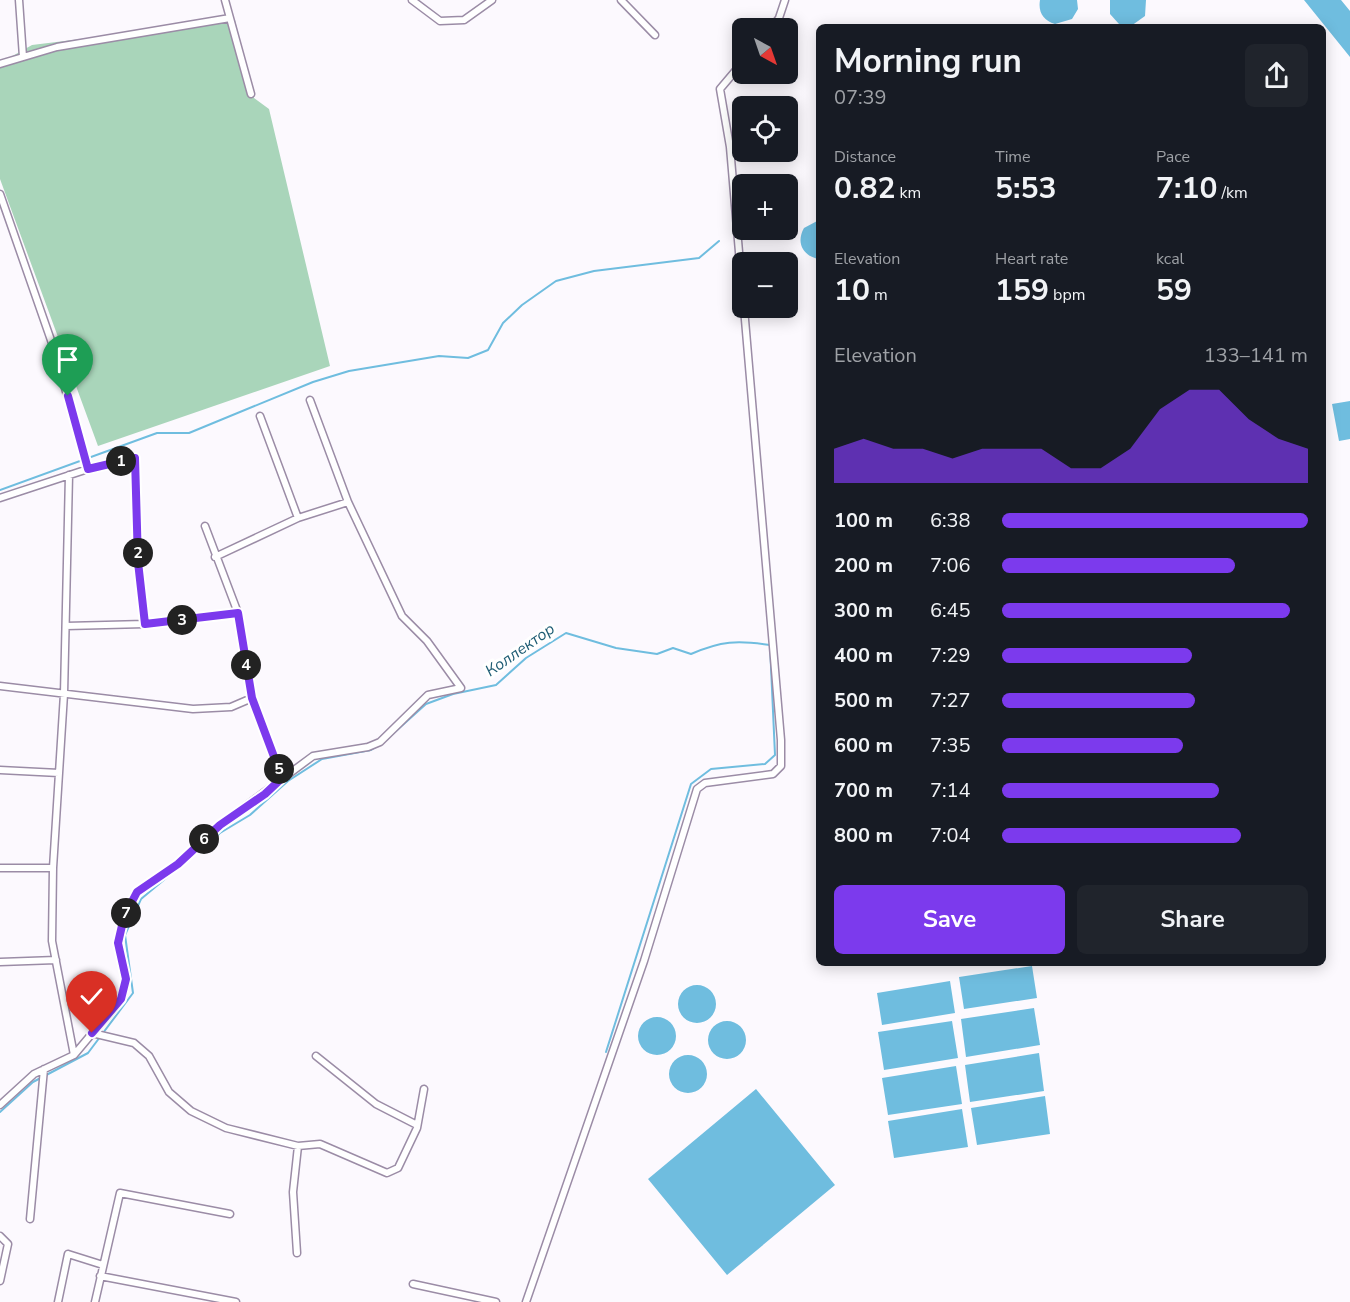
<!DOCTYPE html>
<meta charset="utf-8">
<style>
:root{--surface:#171b24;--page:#20242c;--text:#f1f3f6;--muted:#9ea1a6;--accent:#7c3aed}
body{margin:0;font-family:"Nunito Sans",sans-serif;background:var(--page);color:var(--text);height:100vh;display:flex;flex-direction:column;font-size:22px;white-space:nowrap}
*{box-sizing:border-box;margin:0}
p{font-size:20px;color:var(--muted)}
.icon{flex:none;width:33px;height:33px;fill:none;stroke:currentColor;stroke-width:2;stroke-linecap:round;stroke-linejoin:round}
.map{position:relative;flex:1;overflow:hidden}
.side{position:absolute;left:816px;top:24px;width:510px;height:942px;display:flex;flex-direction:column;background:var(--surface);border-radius:9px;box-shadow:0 3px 15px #0003}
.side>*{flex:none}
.needle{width:39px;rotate:140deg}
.fabs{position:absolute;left:732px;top:18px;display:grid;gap:12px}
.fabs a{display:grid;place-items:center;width:66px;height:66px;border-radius:9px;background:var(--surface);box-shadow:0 3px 15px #0003;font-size:30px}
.pin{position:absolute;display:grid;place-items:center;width:51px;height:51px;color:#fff;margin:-62px -26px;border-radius:50% 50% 50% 0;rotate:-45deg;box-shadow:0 0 6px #0007}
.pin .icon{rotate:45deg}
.km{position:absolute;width:30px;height:30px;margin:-15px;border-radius:50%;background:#222;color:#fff;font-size:16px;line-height:30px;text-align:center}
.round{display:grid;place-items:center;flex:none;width:63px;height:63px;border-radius:9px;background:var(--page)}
.headline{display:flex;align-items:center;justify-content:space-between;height:102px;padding:0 18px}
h1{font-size:33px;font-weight:700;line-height:45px}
.figures{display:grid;grid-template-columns:repeat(3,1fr);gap:9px;height:102px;padding:6px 18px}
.figures div{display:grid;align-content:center}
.figures b{font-size:30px;font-weight:700}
.figures small{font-size:16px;font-weight:400}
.figures p{font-size:16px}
.chart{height:168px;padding:12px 18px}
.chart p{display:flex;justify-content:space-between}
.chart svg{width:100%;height:108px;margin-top:6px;fill:var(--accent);opacity:.7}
.action{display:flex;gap:12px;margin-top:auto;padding:12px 18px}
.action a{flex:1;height:69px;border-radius:9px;background:var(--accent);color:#fff;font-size:24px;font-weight:700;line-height:69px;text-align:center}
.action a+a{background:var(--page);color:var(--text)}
ul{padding:0 18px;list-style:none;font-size:20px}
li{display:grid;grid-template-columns:96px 72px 1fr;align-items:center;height:45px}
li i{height:15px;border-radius:8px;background:var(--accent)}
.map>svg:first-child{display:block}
</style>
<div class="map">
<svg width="1350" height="1302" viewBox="0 0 1350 1302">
<rect width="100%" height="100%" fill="#fcf9fe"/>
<path fill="#a9d5ba" d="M235,20L254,98L269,109L330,366L98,446L0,179V63L32,45Z"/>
<path fill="#6fbddf" d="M1040,0H1077L1078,9L1072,19L1055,24C1043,20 1038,12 1040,0Z
M1110,0H1146L1145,16L1131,26L1119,24L1110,14Z
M1304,0H1341L1350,11V57Z
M819,220V259C802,256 796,242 804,228Z
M1350,401V439L1339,441L1332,404Z
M1032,966L1037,998L964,1009L959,977Z
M950,981L955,1013L882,1025L877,993Z
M678 1004a19 19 0 1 1 38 0a19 19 0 1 1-38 0Z
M1034,1008L1040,1045L966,1057L961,1019Z
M638 1036a19 19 0 1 1 38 0a19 19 0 1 1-38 0Z
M708 1040a19 19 0 1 1 38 0a19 19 0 1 1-38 0Z
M952,1021L958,1058L884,1070L878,1032Z
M1039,1053L1044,1091L970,1102L965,1065Z
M669 1074a19 19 0 1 1 38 0a19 19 0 1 1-38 0Z
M956,1066L962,1104L888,1115L882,1078Z
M756,1089L835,1185L727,1275L648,1179Z
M1045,1096L1050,1134L977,1145L971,1108Z
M962,1109L968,1147L894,1158L888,1121Z"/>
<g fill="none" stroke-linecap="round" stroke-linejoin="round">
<path stroke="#6fbddf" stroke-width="2" d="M0,490L157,433H189L313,382L349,371L439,356L468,358L488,350L503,323L522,305L556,281L594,271L699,258L719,241
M386,740L426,704L453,694L496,685L526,658L566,633L616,648L657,654L673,648L691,654C721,641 737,640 770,645L775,755L765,764L711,769L691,784L606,1052
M0,1112L33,1082L88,1053L133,993L125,935L141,899L220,833L250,815L288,781L322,759L371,750L376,747"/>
<g stroke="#9b8ca6" stroke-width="9">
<path id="minor" d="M19,0L23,57
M225,0L251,94
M412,0L440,21L464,20L492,0
M621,0L655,35
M771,28L779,18L785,0
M742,63L720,89L730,147L742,287
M0,64L57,47L230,18
M0,194L53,346L88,469
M260,416L298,518
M69,475L64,694L53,868L52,941L74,1055
M0,498L88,469L135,458L138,563L145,624
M205,526L238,613L252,698L282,778
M215,557L298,518L348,502
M66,626L145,624L238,613
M0,686L193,709L231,707L252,698
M0,770L59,773
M0,868H53
M0,962L56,960
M92,1033L134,1043L149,1056L169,1092L191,1111L226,1128L298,1146L320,1144L387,1173L398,1168L417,1128L424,1089
M316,1056L376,1104L417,1125
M0,1105L34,1074L74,1055L121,999L126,979L118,943L124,917L137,892L178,864L220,825L313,756L368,747L380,742L428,695L461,688L427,641L402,616L348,502L310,400
M30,1219L44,1069
M0,1236L8,1244L0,1281
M297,1253L293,1192L298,1146
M100,1276L236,1302
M413,1284L496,1302
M58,1302L68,1254L103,1265
M95,1302L120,1193L230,1214
M526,1302L644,961L697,789L705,783L773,774L781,766V740L744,308"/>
</g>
<use href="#minor" stroke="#fff" stroke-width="6"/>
</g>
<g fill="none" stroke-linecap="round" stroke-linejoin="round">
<g stroke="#fff" stroke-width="12">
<path id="route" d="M68,396L88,469L135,458L138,562L145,624L238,613L252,698L282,778L265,794L220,825L178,864L137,892L124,917L118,943L126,979L121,999L92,1033"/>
</g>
<use href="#route" stroke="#7c3aed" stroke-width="8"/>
</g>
<g text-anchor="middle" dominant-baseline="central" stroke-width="6" stroke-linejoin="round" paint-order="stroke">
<g font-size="16" font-style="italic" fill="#1d5b73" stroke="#fff">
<text transform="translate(520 650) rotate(-35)">Коллектор</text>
</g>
</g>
</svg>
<div class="fabs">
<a><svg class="needle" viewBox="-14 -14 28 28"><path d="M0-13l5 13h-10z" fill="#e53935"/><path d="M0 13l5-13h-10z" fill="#9ea1a6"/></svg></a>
<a><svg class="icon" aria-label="locate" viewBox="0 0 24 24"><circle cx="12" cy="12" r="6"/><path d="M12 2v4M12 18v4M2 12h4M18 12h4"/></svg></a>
<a>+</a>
<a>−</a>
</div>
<div class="pin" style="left:68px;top:396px;background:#1e9e55"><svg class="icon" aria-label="arrive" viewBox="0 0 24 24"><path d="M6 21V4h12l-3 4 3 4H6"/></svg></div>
<div class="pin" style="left:92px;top:1033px;background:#d93025"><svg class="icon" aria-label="check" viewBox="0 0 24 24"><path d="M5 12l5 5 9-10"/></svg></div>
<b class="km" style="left:121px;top:461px">1</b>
<b class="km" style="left:138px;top:553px">2</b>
<b class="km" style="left:182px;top:620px">3</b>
<b class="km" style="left:246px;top:665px">4</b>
<b class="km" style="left:279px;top:769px">5</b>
<b class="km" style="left:204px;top:839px">6</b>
<b class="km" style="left:126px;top:913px">7</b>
<section class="side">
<div class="headline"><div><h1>Morning run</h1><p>07:39</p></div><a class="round"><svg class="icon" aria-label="share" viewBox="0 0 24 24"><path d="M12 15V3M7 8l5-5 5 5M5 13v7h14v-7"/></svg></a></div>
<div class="figures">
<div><p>Distance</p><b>0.82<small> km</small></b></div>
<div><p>Time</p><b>5:53</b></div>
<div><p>Pace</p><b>7:10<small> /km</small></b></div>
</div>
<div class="figures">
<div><p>Elevation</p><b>10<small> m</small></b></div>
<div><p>Heart rate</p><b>159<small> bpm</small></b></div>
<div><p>kcal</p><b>59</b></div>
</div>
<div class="chart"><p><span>Elevation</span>133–141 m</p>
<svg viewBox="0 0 160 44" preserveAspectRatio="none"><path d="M0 44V30L10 26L20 30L30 30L40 34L50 30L60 30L70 30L80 38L90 38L100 30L110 14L120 6L130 6L140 18L150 26L160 30V44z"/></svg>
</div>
<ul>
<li><b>100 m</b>6:38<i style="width:100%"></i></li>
<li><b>200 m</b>7:06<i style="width:76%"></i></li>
<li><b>300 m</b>6:45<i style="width:94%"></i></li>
<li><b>400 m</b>7:29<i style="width:62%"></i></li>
<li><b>500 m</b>7:27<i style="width:63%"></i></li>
<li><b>600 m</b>7:35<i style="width:59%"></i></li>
<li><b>700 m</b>7:14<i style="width:71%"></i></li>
<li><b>800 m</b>7:04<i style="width:78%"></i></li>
</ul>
<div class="action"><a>Save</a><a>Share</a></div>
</section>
</div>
